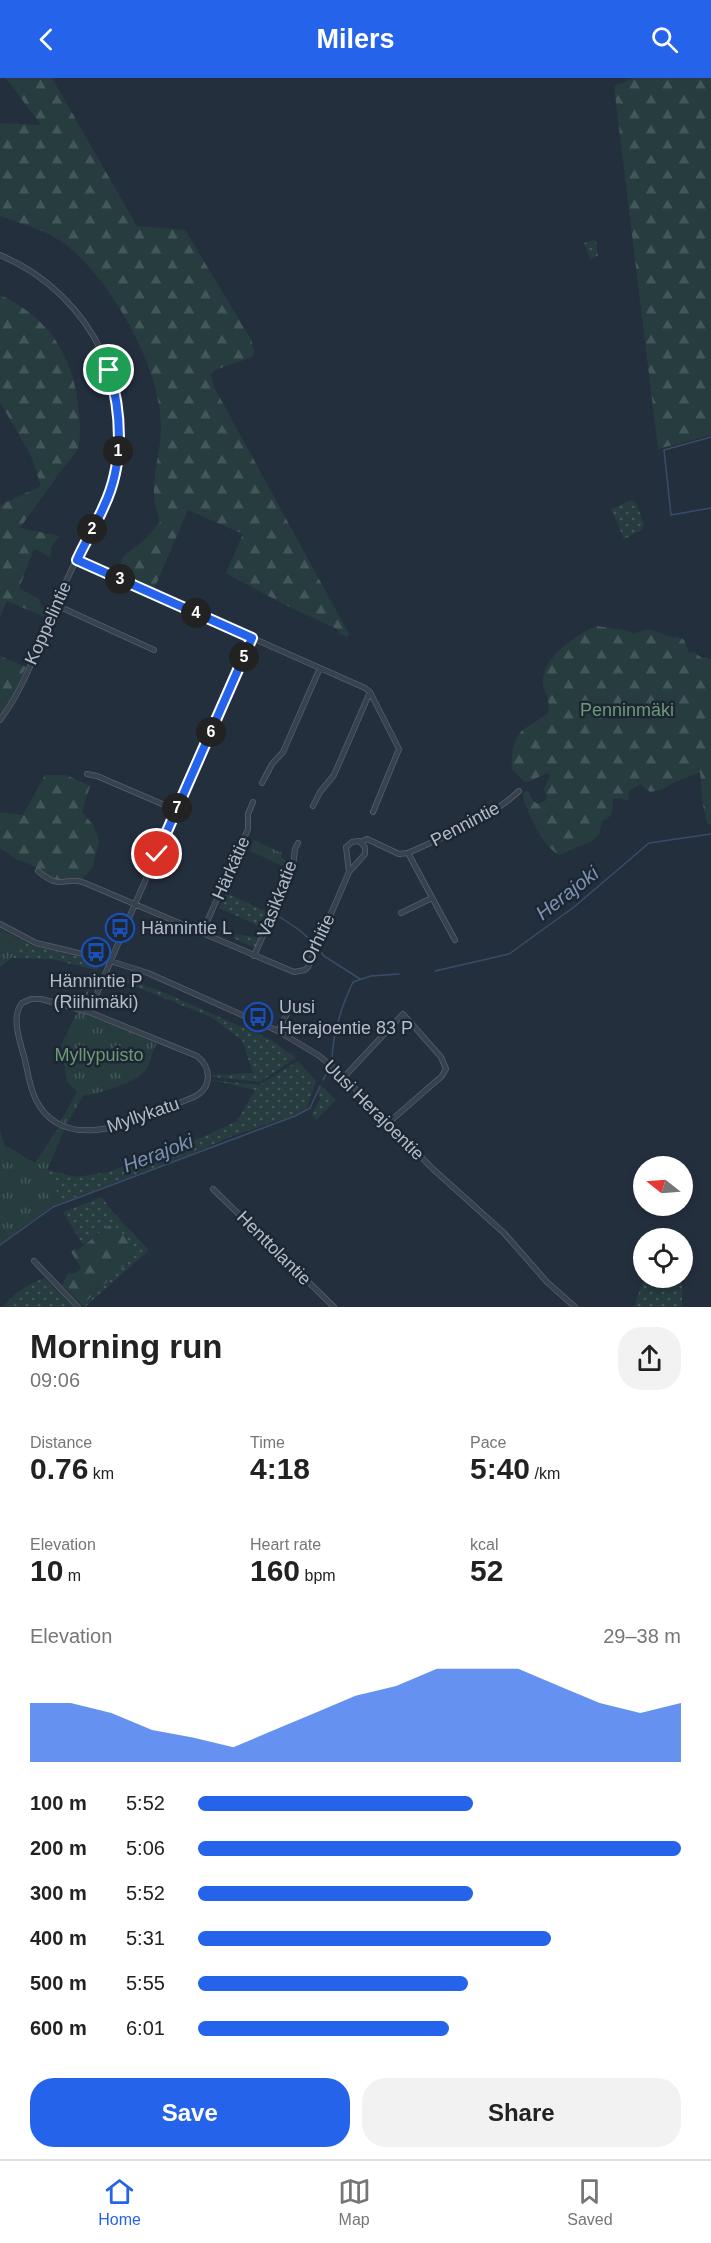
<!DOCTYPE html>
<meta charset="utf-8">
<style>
:root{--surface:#fff;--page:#f2f2f2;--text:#222;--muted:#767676;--line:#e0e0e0;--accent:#2563eb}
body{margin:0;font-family:Helvetica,sans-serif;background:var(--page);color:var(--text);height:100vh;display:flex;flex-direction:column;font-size:22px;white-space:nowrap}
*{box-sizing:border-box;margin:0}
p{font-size:20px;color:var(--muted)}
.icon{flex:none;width:33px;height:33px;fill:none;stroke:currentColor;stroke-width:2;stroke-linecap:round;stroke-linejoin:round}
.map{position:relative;height:1229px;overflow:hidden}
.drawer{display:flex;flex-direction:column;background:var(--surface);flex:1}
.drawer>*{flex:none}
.needle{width:39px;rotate:287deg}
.buttons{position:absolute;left:633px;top:1078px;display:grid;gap:12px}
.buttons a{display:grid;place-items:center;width:60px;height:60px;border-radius:50%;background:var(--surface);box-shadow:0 3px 9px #0003;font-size:30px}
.pin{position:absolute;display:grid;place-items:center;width:51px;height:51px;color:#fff;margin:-26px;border:3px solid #fff;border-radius:50%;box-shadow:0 2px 6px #0007}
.km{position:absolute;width:30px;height:30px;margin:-15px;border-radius:50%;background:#222;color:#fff;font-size:16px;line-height:30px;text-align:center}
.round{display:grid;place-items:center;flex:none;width:63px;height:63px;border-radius:24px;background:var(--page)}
.head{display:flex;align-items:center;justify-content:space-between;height:102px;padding:0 30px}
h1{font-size:33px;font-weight:700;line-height:45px}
.stats{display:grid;grid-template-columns:repeat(3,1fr);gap:9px;height:102px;padding:6px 30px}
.stats div{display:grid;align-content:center}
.stats b{font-size:30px;font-weight:700}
.stats small{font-size:16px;font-weight:400}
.stats p{font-size:16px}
.chart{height:168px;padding:12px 30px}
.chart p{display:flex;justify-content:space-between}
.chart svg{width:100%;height:108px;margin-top:6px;fill:var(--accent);opacity:.7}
.action{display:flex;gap:12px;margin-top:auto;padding:12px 30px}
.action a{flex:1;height:69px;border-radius:24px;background:var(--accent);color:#fff;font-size:24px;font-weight:700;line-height:69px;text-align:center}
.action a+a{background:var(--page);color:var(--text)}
ul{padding:0 30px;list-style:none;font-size:20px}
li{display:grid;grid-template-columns:96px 72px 1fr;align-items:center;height:45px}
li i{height:15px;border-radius:8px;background:var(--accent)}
header{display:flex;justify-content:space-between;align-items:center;height:78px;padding:0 30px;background:var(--accent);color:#fff;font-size:27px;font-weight:700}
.dock{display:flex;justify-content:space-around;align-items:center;height:84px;border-top:2px solid var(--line);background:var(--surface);font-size:16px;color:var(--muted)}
.dock a{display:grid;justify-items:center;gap:3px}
.dock .current{color:var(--accent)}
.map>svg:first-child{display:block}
</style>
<header><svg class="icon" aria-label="back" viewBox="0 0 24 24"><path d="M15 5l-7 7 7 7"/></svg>Milers<svg class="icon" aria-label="search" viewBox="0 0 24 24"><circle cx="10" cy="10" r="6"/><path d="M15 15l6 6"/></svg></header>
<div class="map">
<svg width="711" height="1229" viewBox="0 0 711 1229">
<defs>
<pattern id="grass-dots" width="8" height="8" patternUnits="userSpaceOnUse" patternTransform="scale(1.5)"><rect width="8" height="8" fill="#263c3f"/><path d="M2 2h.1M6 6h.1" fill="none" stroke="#435659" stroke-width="1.8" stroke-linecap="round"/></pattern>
<pattern id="forest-firs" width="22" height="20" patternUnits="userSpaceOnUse" patternTransform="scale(1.5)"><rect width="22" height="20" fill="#263c3f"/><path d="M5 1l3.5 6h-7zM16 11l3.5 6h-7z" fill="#435659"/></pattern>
<pattern id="park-tufts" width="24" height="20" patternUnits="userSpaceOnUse" patternTransform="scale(1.5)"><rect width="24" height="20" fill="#263c3f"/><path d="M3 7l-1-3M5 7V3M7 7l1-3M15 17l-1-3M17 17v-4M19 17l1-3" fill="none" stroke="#435659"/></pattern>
</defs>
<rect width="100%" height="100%" fill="#242f3e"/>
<path fill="url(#grass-dots)" d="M593,162L596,163L598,178L590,182L584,165Z
M632,422L636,425L644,446L642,452L624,461L611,431Z
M226,815L271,836L264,850L219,830Z
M0,851L31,867L100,884L83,928L72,924L81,926L96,892L51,881L11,880L0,889Z
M236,856L260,860L255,870L233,860Z
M109,894L165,915L273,963L296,980L260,1004L213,999L211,997L253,995L242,962L211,939L107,897Z
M298,983L316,1003L307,1030L295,1037L232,1058L206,1070L52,1128L8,1152L9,1159L0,1166V1052L4,1067L35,1085L59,1049L64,1052L47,1092L77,1099L108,1094L205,1058L237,1043L255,1012L212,1002L259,1007Z
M321,1007L336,1022L316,1042L311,1037L320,1021L318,1015Z
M102,1119L110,1131L149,1172L85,1229L82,1227L139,1174L112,1145L83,1167L63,1134Z
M45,1200L73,1229H3C12,1216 30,1205 45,1200Z
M644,1200H682V1229H634Z"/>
<path fill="url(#forest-firs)" d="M6,0H52L137,148L185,152L251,261L254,273L252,279L215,292L211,297L214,309L349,556L347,559L340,556L337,551L285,527L226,495L243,456L188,432L154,511L117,495L123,479L144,462L160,444C158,435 154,426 154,417C153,394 161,372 161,349C162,290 108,195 59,162C42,151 19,145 0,138V45L41,47Z
M634,0H711V357L658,371L614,8Z
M0,217C50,240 75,280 79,336C80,346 81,363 77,372C73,380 65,387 60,394C47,413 33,431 20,450L60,458L51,469V479L34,471L19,510L40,522L41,528L49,536L47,540L7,523L0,539V427L41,408L31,378L0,324Z
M597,548L629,553L633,556L644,552H652L674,560L677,558L684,562L689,575L694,574L702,580H709L711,581V747L707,745L703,727L700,694L675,704L661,712L650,714L640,706L629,713L628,723L621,720L613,721C613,731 613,740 602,743L599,756L592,763L559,777C540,765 531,740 523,720L524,714L528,713L533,723L538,726L545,723L547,719L544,711L550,698L547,695L526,705L512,692C511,679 512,660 524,651C532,645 540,642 548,635C551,619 543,616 543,603C542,580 578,555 597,548Z
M0,578L26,589L10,622L0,637Z
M45,697H66L90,708L82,734L94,748L99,763L93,789L80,803L66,805L46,800L34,788L16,781L0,770V734L23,737Z
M112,1145L139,1174L82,1227L62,1207L68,1195H75L81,1190L71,1174L75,1170L78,1172Z"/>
<path fill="url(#park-tufts)" d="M254,762L282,775L281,779L286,783L283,788L250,773Z
M0,851L20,862L11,880L0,889Z
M78,932L157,964C153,972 151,982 147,990C138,1005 100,1015 83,1018L67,1046L61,1043L77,1014L67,1003L61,967Z
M59,1049L64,1052L47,1092L62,1124L52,1128L0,1166V1052L4,1067L35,1085Z"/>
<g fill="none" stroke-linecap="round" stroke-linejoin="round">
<path stroke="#394c67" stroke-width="1.5" d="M711,359L664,372L671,437L711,430
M267,833L268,834
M277,837L298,851L314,865
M320,873L324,878L360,901
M435,893L509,876L574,829L649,765L711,756
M332,981C333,955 342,927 353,904L371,898L399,896
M323,1002L328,992
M0,1167L53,1129L295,1038L310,1030L320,1008"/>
<g stroke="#565f6c" stroke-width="6">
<path id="street" d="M0,177C93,216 144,320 109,417C104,431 96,444 89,457C77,479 67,501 57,523C40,562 26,608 0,642
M77,482L365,610L370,614L399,671L373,734
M56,527L154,572
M87,696L97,698L176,732
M262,705L272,686L283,674L320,590
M313,728L320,714L334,697L370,614
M361,764L367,761L399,776L408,775C443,759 492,739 519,713
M408,775L455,862
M38,793C62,814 65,797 85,805L294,894L305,892L308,889L349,794L365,776V769L359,763L352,764L346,769L349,794
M401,835L432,820
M0,846L36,865L104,881L148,895L278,953L318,977L337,992L433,1091L504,1155L547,1204L575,1229
M202,855L248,751V736L253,724
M254,878L293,789L295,771L298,765
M89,934L197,978C212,990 212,1010 194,1019C149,1036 67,1083 36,1022C30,1010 28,996 25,982C21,966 10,940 22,925L31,921H41L89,934L135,826L252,560
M278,953L289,932
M344,999L403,936L441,979L446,991L442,998L387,1046
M213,1111L334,1229
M34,1183L78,1229"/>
</g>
<use href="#street" stroke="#38414e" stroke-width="4.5"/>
</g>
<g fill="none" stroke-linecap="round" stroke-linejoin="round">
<g stroke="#fff" stroke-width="12">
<path id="route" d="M109,292C122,336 124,386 104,428C96,447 85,464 77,482L252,560L157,776"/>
</g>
<use href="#route" stroke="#2563eb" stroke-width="8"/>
</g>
<defs>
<g id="bus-ring" transform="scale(1.5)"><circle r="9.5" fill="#1d2633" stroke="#1a4fb4" stroke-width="1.5"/><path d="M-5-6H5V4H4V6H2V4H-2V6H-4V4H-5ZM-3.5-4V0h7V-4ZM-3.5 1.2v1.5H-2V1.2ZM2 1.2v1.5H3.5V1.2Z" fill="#1a4fb4"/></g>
</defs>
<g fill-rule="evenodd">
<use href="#bus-ring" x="120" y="850"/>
<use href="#bus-ring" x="96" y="874"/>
<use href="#bus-ring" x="258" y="939"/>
</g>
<g text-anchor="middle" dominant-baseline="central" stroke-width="5" stroke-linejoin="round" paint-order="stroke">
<g font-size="18" fill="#b4bcc9" stroke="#1d2633">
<text transform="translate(48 545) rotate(-66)">Koppelintie</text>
<text transform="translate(465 746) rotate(-28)">Pennintie</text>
<text transform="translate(231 790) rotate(-66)">Härkätie</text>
<text transform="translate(277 821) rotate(-69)">Vasikkatie</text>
<text transform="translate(318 861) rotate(-64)">Orhitie</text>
<text transform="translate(374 1032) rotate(45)">Uusi Herajoentie</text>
<text transform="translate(143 1037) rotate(-19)">Myllykatu</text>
<text transform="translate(274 1170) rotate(45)">Henttolantie</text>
</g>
<g font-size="18" fill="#6b9a76" stroke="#1d2633">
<text x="627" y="632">Penninmäki</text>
<text x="99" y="977">Myllypuisto</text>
</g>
<g font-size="18" fill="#b4bcc9" stroke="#1d2633" text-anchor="start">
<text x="141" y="850">Hännintie L</text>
<text x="96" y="903" text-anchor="middle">Hännintie P<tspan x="96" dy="21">(Riihimäki)</tspan></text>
<text x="279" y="929">Uusi<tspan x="279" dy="21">Herajoentie 83 P</tspan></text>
</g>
<g font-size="20" font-style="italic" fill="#7c92b1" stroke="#1d2633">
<text transform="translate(567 815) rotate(-38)">Herajoki</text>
<text transform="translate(158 1075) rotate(-21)">Herajoki</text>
</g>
</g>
</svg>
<div class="buttons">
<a><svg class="needle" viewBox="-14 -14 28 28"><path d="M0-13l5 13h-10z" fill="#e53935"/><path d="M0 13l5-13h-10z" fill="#767676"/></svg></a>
<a><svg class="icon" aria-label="locate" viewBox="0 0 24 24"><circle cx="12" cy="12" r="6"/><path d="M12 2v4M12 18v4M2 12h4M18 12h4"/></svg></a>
</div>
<div class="pin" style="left:109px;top:292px;background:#1e9e55"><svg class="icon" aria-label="arrive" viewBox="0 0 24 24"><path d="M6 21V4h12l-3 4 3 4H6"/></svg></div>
<div class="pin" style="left:157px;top:776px;background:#d93025"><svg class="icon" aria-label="check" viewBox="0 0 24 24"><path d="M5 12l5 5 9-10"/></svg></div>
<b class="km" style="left:118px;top:373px">1</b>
<b class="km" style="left:92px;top:451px">2</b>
<b class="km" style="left:120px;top:501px">3</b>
<b class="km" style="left:196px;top:535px">4</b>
<b class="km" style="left:244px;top:579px">5</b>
<b class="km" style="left:211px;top:654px">6</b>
<b class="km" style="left:177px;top:730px">7</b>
</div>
<section class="drawer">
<div class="head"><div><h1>Morning run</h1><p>09:06</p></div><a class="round"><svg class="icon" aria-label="share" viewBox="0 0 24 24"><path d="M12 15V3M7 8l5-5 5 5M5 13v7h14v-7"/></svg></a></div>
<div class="stats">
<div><p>Distance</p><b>0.76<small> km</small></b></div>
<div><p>Time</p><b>4:18</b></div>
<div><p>Pace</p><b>5:40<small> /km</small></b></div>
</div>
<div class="stats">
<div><p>Elevation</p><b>10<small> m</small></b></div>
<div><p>Heart rate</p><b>160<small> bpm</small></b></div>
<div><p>kcal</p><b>52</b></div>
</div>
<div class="chart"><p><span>Elevation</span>29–38 m</p>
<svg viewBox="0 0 160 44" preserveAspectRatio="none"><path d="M0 44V20L10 20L20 24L30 31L40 34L50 38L60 31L70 24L80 17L90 13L100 6L110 6L120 6L130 13L140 20L150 24L160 20V44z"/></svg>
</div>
<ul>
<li><b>100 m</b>5:52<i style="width:57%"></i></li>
<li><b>200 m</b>5:06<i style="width:100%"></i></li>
<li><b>300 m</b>5:52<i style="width:57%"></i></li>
<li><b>400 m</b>5:31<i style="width:73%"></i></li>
<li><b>500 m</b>5:55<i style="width:56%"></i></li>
<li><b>600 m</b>6:01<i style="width:52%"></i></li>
</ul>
<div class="action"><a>Save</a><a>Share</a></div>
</section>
<nav class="dock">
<a class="current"><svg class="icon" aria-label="home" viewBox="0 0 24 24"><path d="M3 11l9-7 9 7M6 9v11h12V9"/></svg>Home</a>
<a><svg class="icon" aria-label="map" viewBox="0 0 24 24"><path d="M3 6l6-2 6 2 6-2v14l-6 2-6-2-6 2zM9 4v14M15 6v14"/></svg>Map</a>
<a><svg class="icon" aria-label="saved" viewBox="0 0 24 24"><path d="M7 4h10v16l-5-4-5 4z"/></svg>Saved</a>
</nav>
